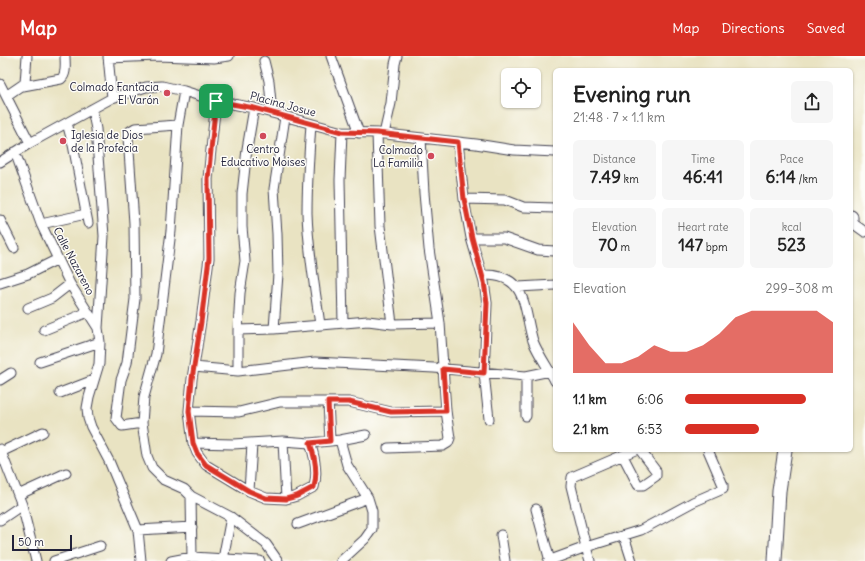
<!DOCTYPE html>
<meta charset="utf-8">
<style>
:root{--surface:#fff;--page:#f6f6f6;--text:#222;--muted:#767676;--accent:#d93025}
body{margin:0;font-family:Delius,sans-serif;background:var(--page);color:var(--text);height:100vh;display:flex;flex-direction:column;font-size:15px;white-space:nowrap}
*{box-sizing:border-box;margin:0}
p{font-size:13px;color:var(--muted)}
.icon{flex:none;width:22px;height:22px;fill:none;stroke:currentColor;stroke-width:2;stroke-linecap:round;stroke-linejoin:round}
.map{position:relative;flex:1;overflow:hidden}
.details{position:absolute;left:553px;top:12px;width:300px;height:384px;display:flex;flex-direction:column;background:var(--surface);border-radius:6px;box-shadow:0 1px 3px #0004}
.details>*{flex:none}
.fabs{position:absolute;left:501px;top:12px;display:grid;gap:8px}
.fabs a{display:grid;place-items:center;width:40px;height:40px;border-radius:6px;background:var(--surface);box-shadow:0 1px 3px #0004;font-size:20px}
.scale{position:absolute;left:12px;bottom:10px;width:60px;box-sizing:border-box;padding-left:4px;border:2px solid #22223b;border-top:0;font-size:11px;line-height:14px;white-space:nowrap;color:#22223b;-webkit-text-stroke:3px #fdfcf7;paint-order:stroke}
.pin{position:absolute;display:grid;place-items:center;width:34px;height:34px;color:#fff;margin:-17px;border-radius:8px;box-shadow:0 2px 6px #0006}
.round{display:grid;place-items:center;flex:none;width:42px;height:42px;border-radius:6px;background:var(--page)}
.headline{display:flex;align-items:center;justify-content:space-between;height:68px;padding:0 20px}
h1{font-size:22px;font-weight:800;line-height:30px}
.stats{display:grid;grid-template-columns:repeat(3,1fr);gap:6px;height:68px;padding:4px 20px}
.stats div{display:grid;align-content:center;border-radius:6px;background:var(--page);text-align:center}
.stats b{font-size:17px;font-weight:800}
.stats small{font-size:11px;font-weight:400}
.stats p{font-size:11px}
.chart{height:112px;padding:8px 20px}
.chart p{display:flex;justify-content:space-between}
.chart svg{width:100%;height:72px;margin-top:4px;fill:var(--accent);opacity:.7}
ul{padding:0 20px;list-style:none;font-size:13px}
li{display:grid;grid-template-columns:64px 48px 1fr;align-items:center;height:30px}
li i{height:10px;border-radius:5px;background:var(--accent)}
header{display:flex;align-items:center;gap:24px;box-sizing:border-box;height:56px;padding:0 20px;background:var(--accent);color:#fff}
header strong{font-size:19px}
nav{display:flex;gap:22px;margin-inline-start:auto;font-size:14px}
.map>svg:first-child{display:block}
</style>
<header>
<strong>Map</strong>
<nav><a>Map</a><a>Directions</a><a>Saved</a></nav>
</header>
<div class="map">
<svg width="865" height="505" viewBox="0 0 865 505">
<rect width="100%" height="100%" fill="#fdfcf7"/>
<filter id="ink" filterUnits="userSpaceOnUse"><feTurbulence type="fractalNoise" baseFrequency=".025" numOctaves="2"/><feDisplacementMap in="SourceGraphic" scale="8" xChannelSelector="R" yChannelSelector="G"/><feConvolveMatrix kernelMatrix="1 2 1 2 8 2 1 2 1" color-interpolation-filters="sRGB"/></filter>
<filter id="wash" filterUnits="userSpaceOnUse"><feTurbulence type="fractalNoise" baseFrequency=".012" numOctaves="4" result="noise"/><feDisplacementMap in="SourceGraphic" scale="16" xChannelSelector="R" yChannelSelector="G"/><feGaussianBlur stdDeviation="0.9" result="paint"/><feColorMatrix in="noise" values="0 0 0 0 0 0 0 0 0 0 0 0 0 0 0 0 0 1.4 0 .05"/><feComposite in="paint" operator="in"/></filter>
<g filter="url(#wash)">
<rect width="100%" height="100%" fill="#e9e3c2"/>
</g>
<g filter="url(#ink)">
<g fill="none" stroke-linecap="round" stroke-linejoin="round">
<g stroke="#403f4f" stroke-width="11">
<path id="street" d="M108,0L112,42
M331,0L359,77
M108,2L158,0L214,2L229,0
M264,5L269,25L272,57
M0,28L30,87
M23,30L61,23C67,18 65,8 65,0
M184,35L178,69L171,175L156,298L144,341L142,367L147,400L152,412L164,424L184,433L191,440L192,501
M6,40L25,27L27,0
M216,45L208,123L209,202L201,265L192,323L189,355L193,387L197,397L206,409L249,435L266,442L286,443L297,440L314,431C318,416 315,401 310,387
M92,53L96,73L104,180L98,272
M67,67L73,89L88,167
M311,68C309,98 307,127 307,157C308,194 315,232 320,269
M342,76L340,124L343,267
M377,77L380,170L392,268
M384,78L391,47L395,8L397,0
M458,86L464,143L471,182L484,226L487,247L484,317L489,363
M15,96L41,168L70,228L98,272L100,286L99,308L89,341L87,352L88,362L91,371L109,405L138,474L141,505
M0,106L30,87L112,42L146,31L162,30L184,35L216,45L254,52L342,76L377,77L476,88L514,94L555,96
M464,143L505,144L523,151L555,152
M0,164L14,192
M851,166L865,176
M41,168L86,158
M471,182H504L538,194L555,195
M482,219C528,217 523,252 533,285C538,298 549,313 555,325
M0,227L28,218L58,203
M518,231L555,229
M28,252L52,242L70,228
M274,273L278,218L277,178L274,133L285,61
M44,274L88,256
M238,274L274,273L368,265L392,268L440,267
M40,306L100,286
M194,311L238,315L315,306L434,312L526,320L550,315
M238,315V274L240,237L245,205L242,171V138L247,93L254,52
M0,324L11,317
M60,337L94,324
M328,346L330,385
M189,355L239,356L280,346H349L391,356L446,355
M526,360V320
M142,367L122,370L116,362L121,324L127,307L135,243L134,167L128,81L130,75L135,72L178,69
M340,384L347,409L368,442L372,455V473L365,483L341,505
M283,385L286,443
M193,387L233,388L283,385L310,387L340,384L366,379
M388,392L443,390L448,387L450,382L446,355L440,267L429,193L424,137L421,82
M0,393L22,449L36,505
M1,396L43,376
M623,400L638,429H643L656,420V415L640,394
M249,435L252,388
M18,439L66,417
M191,440L231,461L266,488L278,505
M536,453L550,505
M0,464L22,449
M298,468L368,442
M138,474L192,471
M501,479L505,505
M624,480L632,505
M223,503L231,461
M54,505L100,490
M171,505L192,501L260,505
M548,505L586,491L571,430L572,421L635,394
M590,505L586,491L641,474L693,446L723,433V429L708,394"/>
</g>
<g stroke="#403f4f" stroke-width="15">
<path id="secondary" d="M851,161V166
M775,505L779,435L785,394"/>
</g>
<use href="#street" stroke="#fff" stroke-width="9"/>
<use href="#secondary" stroke="#fff" stroke-width="13"/>
</g>
</g>
<g fill="none" stroke-linecap="round" stroke-linejoin="round" filter="url(#ink)">
<g stroke="#fff" stroke-width="8">
<path id="route" d="M216,45L254,52L342,76L377,77L458,86L464,143L472,182L484,226L487,247L484,317L443,313L446,355L391,356L349,346H328L330,385L310,387C315,401 318,416 314,431L297,440L286,443L266,442L249,435L206,409L197,397L193,387L189,355L192,323L201,266L209,202L208,123Z"/>
</g>
<use href="#route" stroke="#d93025" stroke-width="5"/>
</g>
<g fill="#d1495b" stroke="#fdfcf7" stroke-width="1.5">
<circle cx="167" cy="37" r="4"/>
<circle cx="263" cy="80" r="4"/>
<circle cx="63" cy="85" r="4"/>
<circle cx="431" cy="100" r="4"/>
</g>
<g text-anchor="middle" dominant-baseline="central" stroke-width="3" stroke-linejoin="round" paint-order="stroke">
<g font-size="11" fill="#22223b" stroke="#fdfcf7" text-anchor="end">
<text x="159" y="31">Colmado Fantacia<tspan x="159" dy="13">El Varón</tspan></text>
<text x="71" y="79" text-anchor="start">Iglesia de Dios<tspan x="71" dy="13">de la Profecia</tspan></text>
<text x="263" y="93" text-anchor="middle">Centro<tspan x="263" dy="13">Educativo Moises</tspan></text>
<text x="423" y="94">Colmado<tspan x="423" dy="13">La Familia</tspan></text>
</g>
<g font-size="11" fill="#22223b" stroke="#fdfcf7">
<text transform="translate(283 48) rotate(15)">Placina Josue</text>
<text transform="translate(74 205) rotate(62)">Calle Nazareno</text>
</g>
</g>
</svg>
<div class="fabs">
<a><svg class="icon" aria-label="locate" viewBox="0 0 24 24"><circle cx="12" cy="12" r="6"/><path d="M12 2v4M12 18v4M2 12h4M18 12h4"/></svg></a>
</div>
<div class="scale">50 m</div>
<div class="pin" style="left:216px;top:45px;background:#1e9e55"><svg class="icon" aria-label="arrive" viewBox="0 0 24 24"><path d="M6 21V4h12l-3 4 3 4H6"/></svg></div>
<section class="details">
<div class="headline"><div><h1>Evening run</h1><p>21:48 · 7 × 1.1 km</p></div><a class="round"><svg class="icon" aria-label="share" viewBox="0 0 24 24"><path d="M12 15V3M7 8l5-5 5 5M5 13v7h14v-7"/></svg></a></div>
<div class="stats">
<div><p>Distance</p><b>7.49<small> km</small></b></div>
<div><p>Time</p><b>46:41</b></div>
<div><p>Pace</p><b>6:14<small> /km</small></b></div>
</div>
<div class="stats">
<div><p>Elevation</p><b>70<small> m</small></b></div>
<div><p>Heart rate</p><b>147<small> bpm</small></b></div>
<div><p>kcal</p><b>523</b></div>
</div>
<div class="chart"><p><span>Elevation</span>299–308 m</p>
<svg viewBox="0 0 160 44" preserveAspectRatio="none"><path d="M0 44V13L10 27L20 38L30 38L40 34L50 27L60 31L70 31L80 27L90 20L100 10L110 6L120 6L130 6L140 6L150 6L160 13V44z"/></svg>
</div>
<ul>
<li><b>1.1 km</b>6:06<i style="width:82%"></i></li>
<li><b>2.1 km</b>6:53<i style="width:50%"></i></li>
</ul>
</section>
</div>
